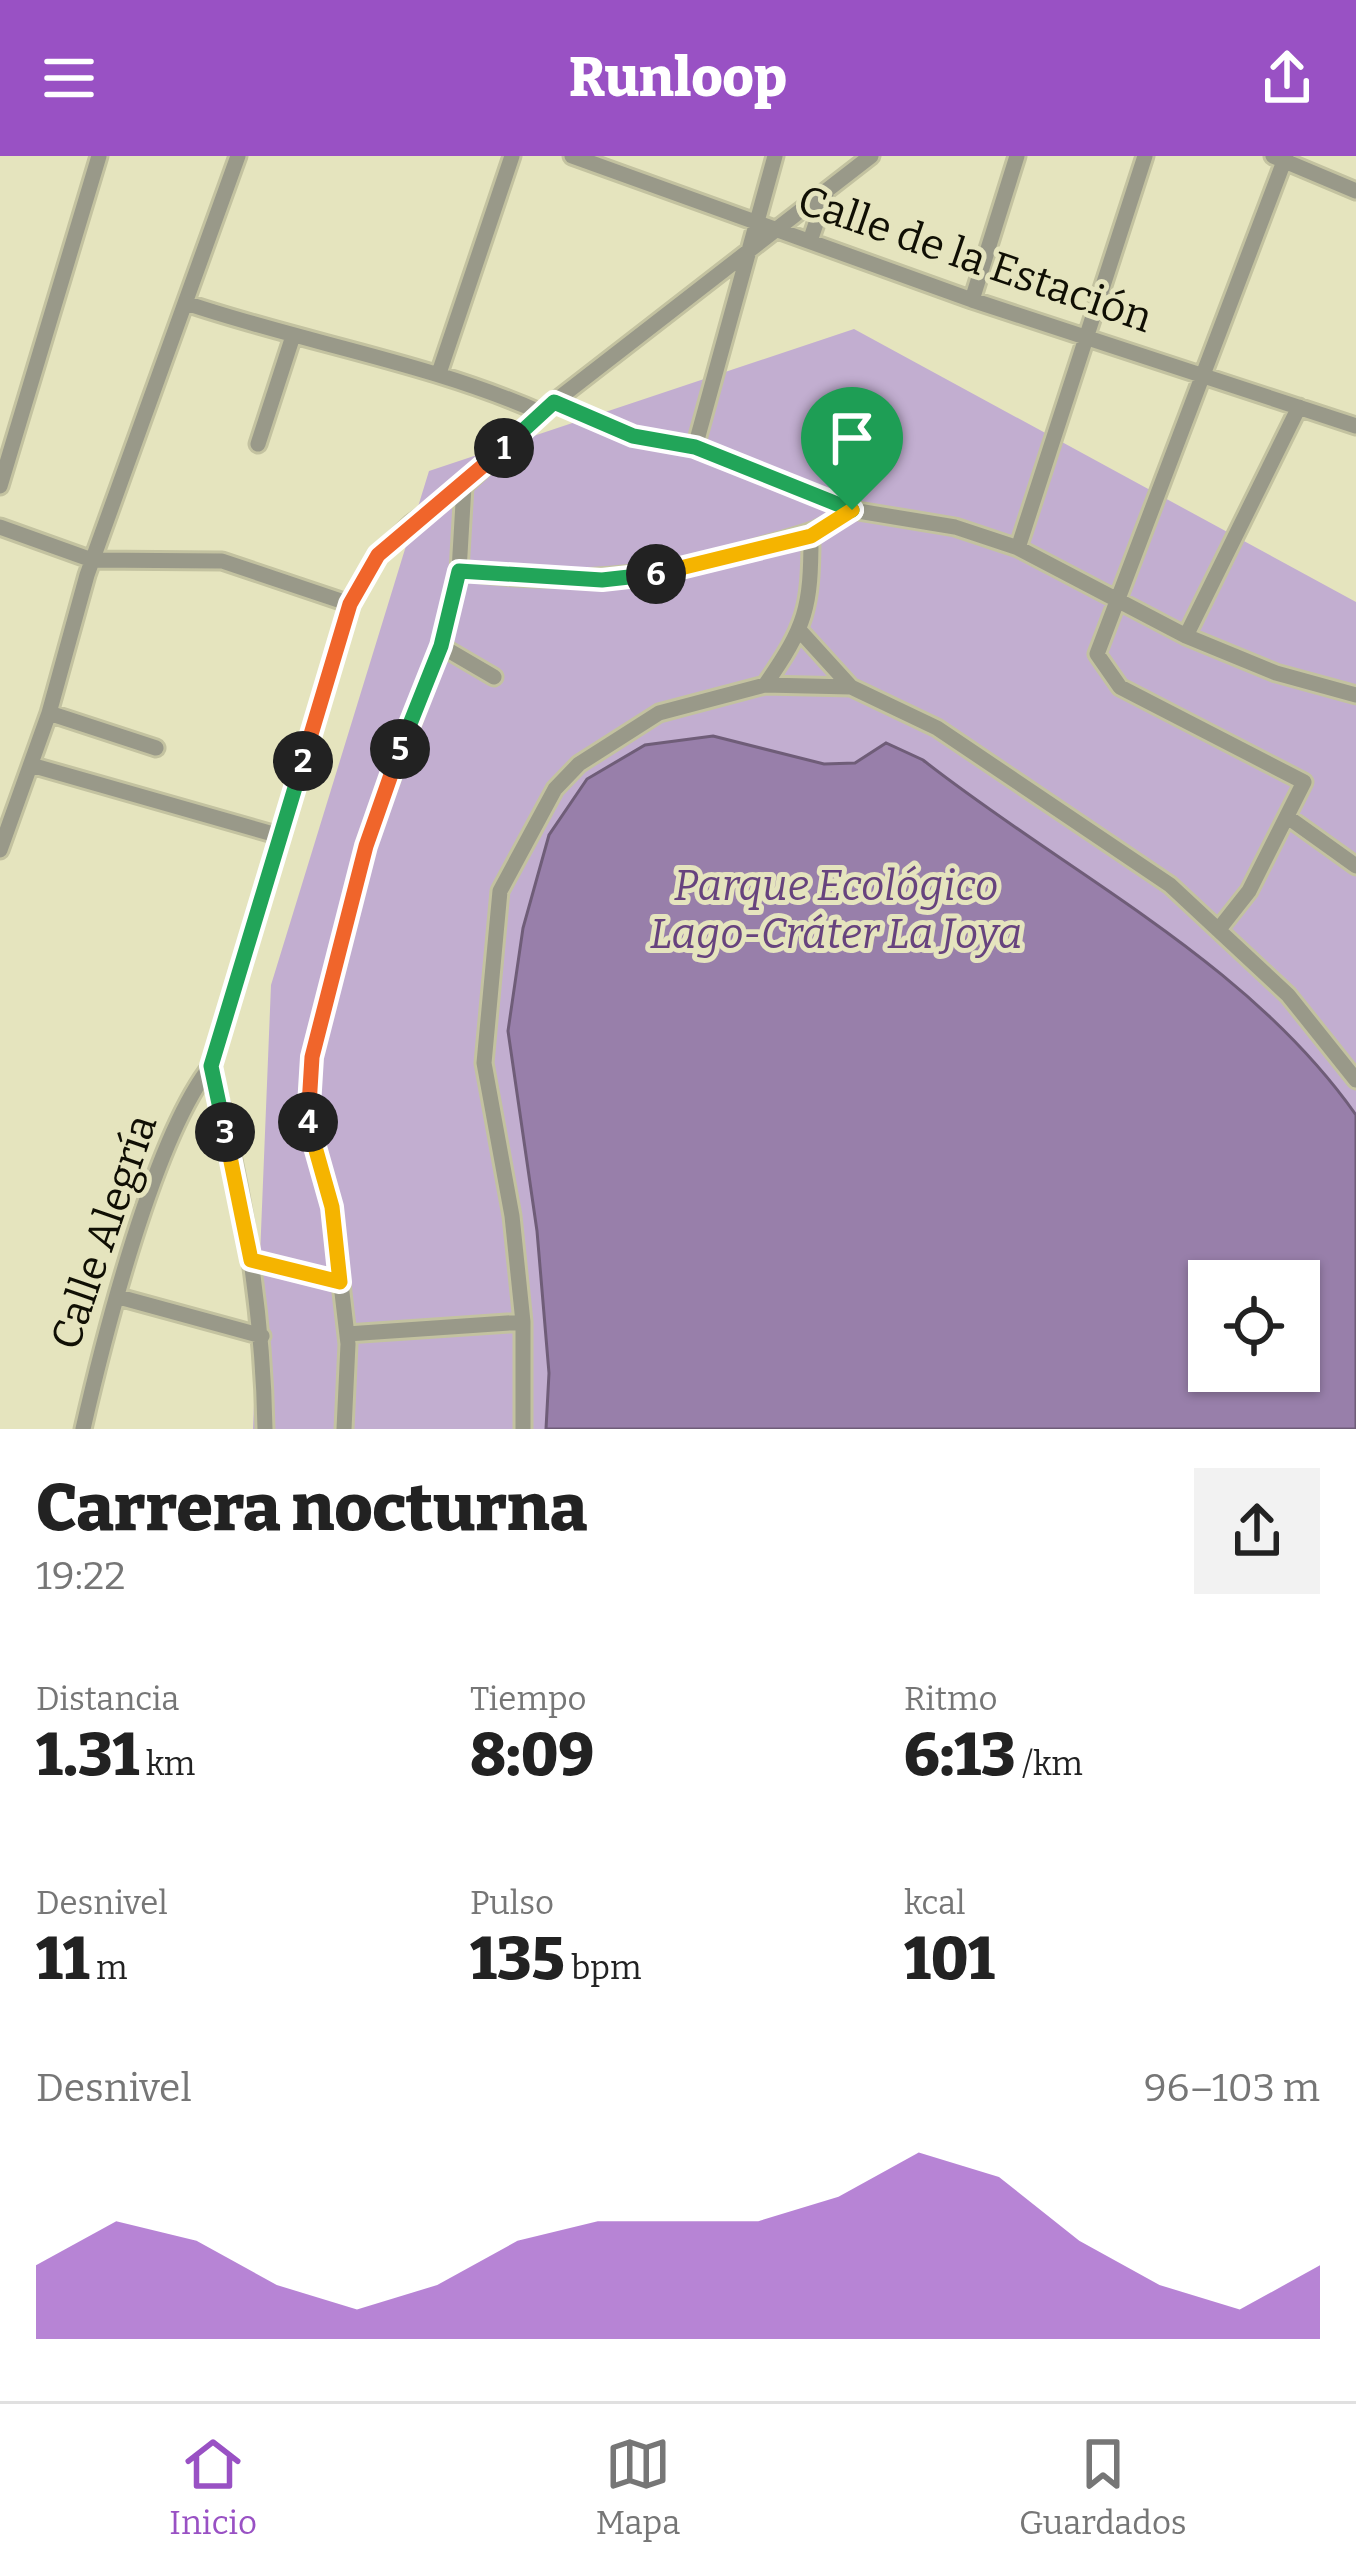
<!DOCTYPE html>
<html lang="es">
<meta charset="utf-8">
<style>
:root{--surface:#fff;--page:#f2f2f2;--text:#222;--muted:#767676;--line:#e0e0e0;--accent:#9951c4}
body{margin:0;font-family:Bitter,serif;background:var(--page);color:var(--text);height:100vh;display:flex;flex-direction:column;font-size:45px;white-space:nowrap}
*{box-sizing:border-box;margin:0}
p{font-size:39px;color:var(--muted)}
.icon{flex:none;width:66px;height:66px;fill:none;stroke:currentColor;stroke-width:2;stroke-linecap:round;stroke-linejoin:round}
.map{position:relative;height:1273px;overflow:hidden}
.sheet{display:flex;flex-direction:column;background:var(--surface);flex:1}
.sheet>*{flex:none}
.tools{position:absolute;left:1188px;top:1104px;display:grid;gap:24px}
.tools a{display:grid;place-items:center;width:132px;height:132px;border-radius:0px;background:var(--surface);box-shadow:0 3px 9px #0004;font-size:60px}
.pin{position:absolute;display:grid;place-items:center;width:102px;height:102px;color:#fff;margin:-123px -51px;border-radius:50% 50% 50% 0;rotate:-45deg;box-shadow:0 0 12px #0007}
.pin .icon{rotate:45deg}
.km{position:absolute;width:60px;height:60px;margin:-30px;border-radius:50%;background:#222;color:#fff;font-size:33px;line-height:60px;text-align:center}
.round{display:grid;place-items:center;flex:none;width:126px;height:126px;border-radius:0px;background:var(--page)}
.overview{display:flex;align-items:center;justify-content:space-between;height:204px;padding:0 36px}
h1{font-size:66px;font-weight:800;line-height:90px}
.figures{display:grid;grid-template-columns:repeat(3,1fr);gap:18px;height:204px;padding:12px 36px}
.figures div{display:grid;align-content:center}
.figures b{font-size:60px;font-weight:800}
.figures small{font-size:33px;font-weight:400}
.figures p{font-size:33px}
.chart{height:336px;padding:24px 36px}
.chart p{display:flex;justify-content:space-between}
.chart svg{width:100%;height:216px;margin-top:12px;fill:var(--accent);opacity:.7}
header{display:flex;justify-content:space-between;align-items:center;height:156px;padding:0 36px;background:var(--accent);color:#fff;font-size:54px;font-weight:800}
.tab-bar{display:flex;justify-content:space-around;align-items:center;height:168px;border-top:3px solid var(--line);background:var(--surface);font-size:33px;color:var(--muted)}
.tab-bar a{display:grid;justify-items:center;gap:6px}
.tab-bar .on{color:var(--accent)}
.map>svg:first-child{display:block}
</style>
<header><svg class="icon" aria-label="menu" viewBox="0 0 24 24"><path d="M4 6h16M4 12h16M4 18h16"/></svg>Runloop<svg class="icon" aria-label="share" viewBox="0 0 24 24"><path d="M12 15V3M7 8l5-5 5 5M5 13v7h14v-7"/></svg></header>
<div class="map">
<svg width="1356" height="1273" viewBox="0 0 1356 1273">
<rect width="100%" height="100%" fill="#e5e4be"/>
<path fill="#c2aed0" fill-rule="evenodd" d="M854,173L1356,446V1273H253L271,829L429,315ZM1209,1125H1299V1215H1209Z"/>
<path fill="#987faa" stroke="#6f5d78" stroke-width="3" fill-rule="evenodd" d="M713,580L824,608L855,607L886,587L923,604C1069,719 1247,804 1356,959V1273H546L549,1217L537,1075L508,875L523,772L549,679L587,623L645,589ZM1209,1125H1299V1215H1209Z"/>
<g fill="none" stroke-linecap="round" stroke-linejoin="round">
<g stroke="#c3c2a0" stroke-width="21">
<path id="street" d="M572,0L972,144L1356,270
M1273,0L1356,35
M810,85L826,38
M972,144L1017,0
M186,147C304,187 427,206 542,257
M439,217L512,0
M554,246L633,280L695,291L852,354L955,371L1018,392L1186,480L1276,517L1356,539
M258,288L292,183
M695,291L775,0
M0,330L99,0
M0,371L92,404L222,405L350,448
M1018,392L1145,0
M459,415C564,430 658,422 759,391C797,379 817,378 852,354
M801,476L851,531
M1186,480L1299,251
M441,490L494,521
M765,529C806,470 811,452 811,380
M49,557L156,592
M31,609L280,680
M1289,662L1356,710
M0,694L49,557L87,419L238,0
M1219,773L1249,735L1304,626L1120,531L1097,498L1286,0
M211,910C242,1029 263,1150 265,1273
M251,1104L340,1126
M119,1141L262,1180
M347,1178L523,1166
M83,1273C104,1181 154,981 211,910L350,448L378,399L412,367L464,330L554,246L871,0
M344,1273L348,1188L332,1051L306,961L312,901L366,690L441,490L459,415L464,330
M523,1273V1166L512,1060L484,907L500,735L555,633L579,608L659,557L765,529L851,531L937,572L1170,729L1288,839L1356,924"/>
</g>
<use href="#street" stroke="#999989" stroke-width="15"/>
</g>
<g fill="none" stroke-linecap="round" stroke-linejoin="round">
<g stroke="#fff" stroke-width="24">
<path id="split-1" d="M504,292L554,246L633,280L695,291L852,354"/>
</g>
<g stroke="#fff" stroke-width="24">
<path id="split-2" d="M303,605L350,448L378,399L504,292"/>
</g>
<g stroke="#fff" stroke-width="24">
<path id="split-3" d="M225,976L211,910L303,605"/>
</g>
<g stroke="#fff" stroke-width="24">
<path id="split-4" d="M225,976L251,1104L340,1126L332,1051L308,966"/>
</g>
<g stroke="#fff" stroke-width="24">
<path id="split-5" d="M308,966L312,901L366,690L400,593"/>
</g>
<g stroke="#fff" stroke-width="24">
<path id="split-6" d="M400,593L441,490L459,415L602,424L656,418"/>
</g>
<g stroke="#fff" stroke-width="24">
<path id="split-7" d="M656,418L811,380L852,354"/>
</g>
<use href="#split-1" stroke="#22a559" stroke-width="15"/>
<use href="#split-2" stroke="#f0652b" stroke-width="15"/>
<use href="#split-3" stroke="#22a559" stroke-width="15"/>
<use href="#split-4" stroke="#f5b400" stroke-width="15"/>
<use href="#split-5" stroke="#f0652b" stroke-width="15"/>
<use href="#split-6" stroke="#22a559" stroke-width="15"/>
<use href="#split-7" stroke="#f5b400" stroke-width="15"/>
</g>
<g text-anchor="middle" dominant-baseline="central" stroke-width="10" stroke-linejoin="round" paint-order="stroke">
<g font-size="42" fill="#100f04" stroke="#e5e4be">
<text transform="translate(975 103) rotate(19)">Calle de la Estación</text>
<text transform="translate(104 1076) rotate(-71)">Calle Alegría</text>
</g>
<g font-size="42" font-style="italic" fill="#67437e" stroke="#e5e4be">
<text x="836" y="730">Parque Ecológico<tspan x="836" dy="48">Lago-Cráter La Joya</tspan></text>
</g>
</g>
</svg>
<div class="tools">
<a><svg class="icon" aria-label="locate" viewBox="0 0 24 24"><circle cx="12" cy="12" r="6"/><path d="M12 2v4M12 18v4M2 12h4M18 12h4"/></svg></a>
</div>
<div class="pin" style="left:852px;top:354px;background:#1e9e55"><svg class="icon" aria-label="arrive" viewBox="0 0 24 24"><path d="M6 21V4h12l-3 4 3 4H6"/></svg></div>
<b class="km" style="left:504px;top:292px">1</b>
<b class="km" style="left:303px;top:605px">2</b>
<b class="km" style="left:225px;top:976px">3</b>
<b class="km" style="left:308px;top:966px">4</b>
<b class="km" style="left:400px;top:593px">5</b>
<b class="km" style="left:656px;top:418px">6</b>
</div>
<section class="sheet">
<div class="overview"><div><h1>Carrera nocturna</h1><p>19:22</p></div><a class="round"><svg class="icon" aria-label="share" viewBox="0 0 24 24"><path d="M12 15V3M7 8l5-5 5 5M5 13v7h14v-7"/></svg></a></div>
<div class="figures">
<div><p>Distancia</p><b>1.31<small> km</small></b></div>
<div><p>Tiempo</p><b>8:09</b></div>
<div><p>Ritmo</p><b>6:13<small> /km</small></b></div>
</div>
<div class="figures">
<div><p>Desnivel</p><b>11<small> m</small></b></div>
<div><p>Pulso</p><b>135<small> bpm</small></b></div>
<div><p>kcal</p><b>101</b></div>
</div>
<div class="chart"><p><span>Desnivel</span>96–103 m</p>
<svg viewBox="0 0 160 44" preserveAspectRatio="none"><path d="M0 44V29L10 20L20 24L30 33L40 38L50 33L60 24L70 20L80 20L90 20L100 15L110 6L120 11L130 24L140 33L150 38L160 29V44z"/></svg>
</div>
</section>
<nav class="tab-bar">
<a class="on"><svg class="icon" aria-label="home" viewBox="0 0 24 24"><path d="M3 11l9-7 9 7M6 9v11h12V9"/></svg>Inicio</a>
<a><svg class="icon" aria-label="map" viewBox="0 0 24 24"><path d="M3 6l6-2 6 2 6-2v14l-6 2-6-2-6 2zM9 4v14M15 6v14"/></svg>Mapa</a>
<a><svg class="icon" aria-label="saved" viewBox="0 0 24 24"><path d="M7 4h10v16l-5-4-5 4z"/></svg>Guardados</a>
</nav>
